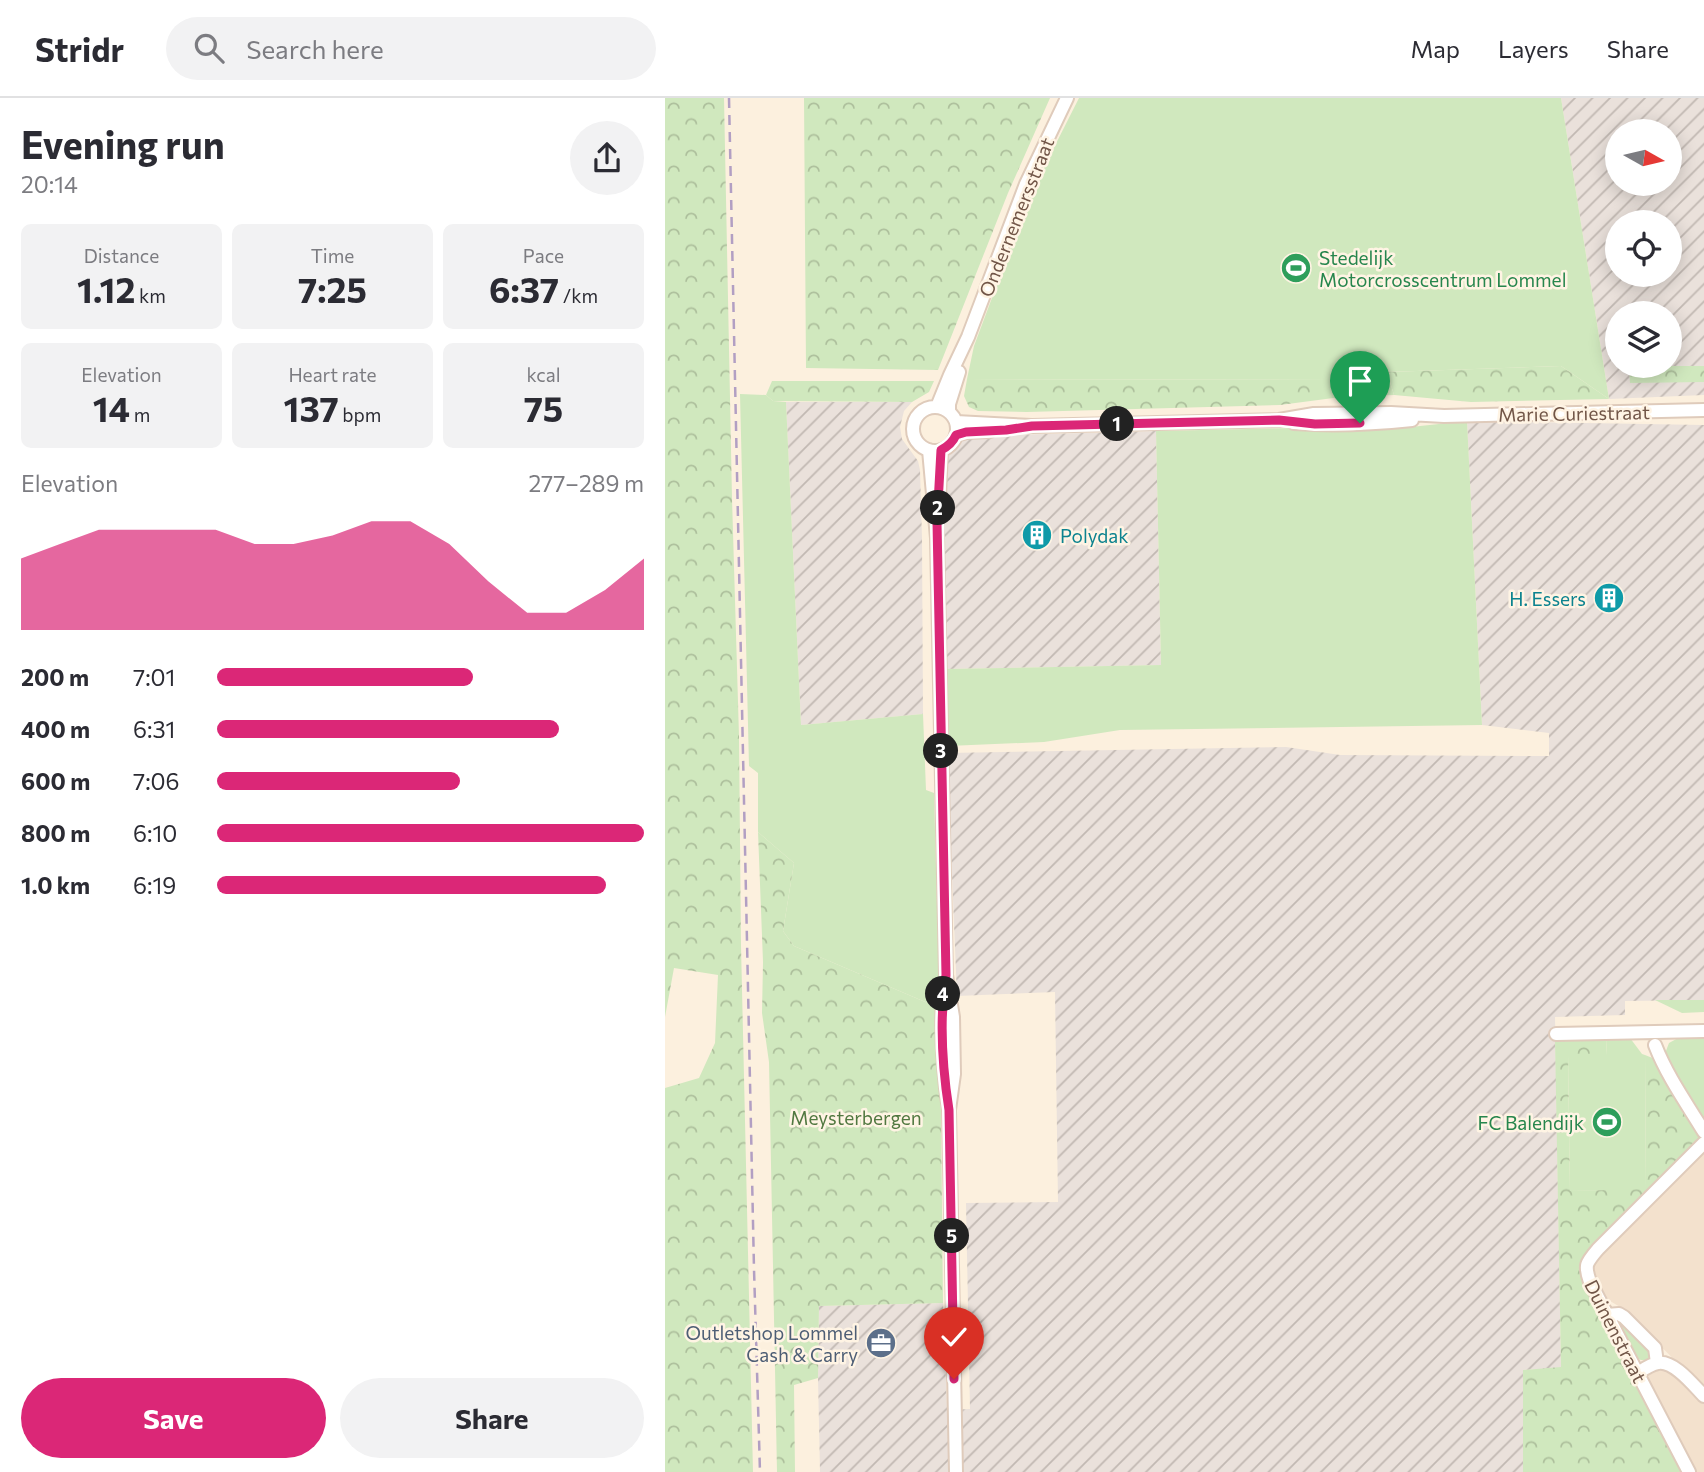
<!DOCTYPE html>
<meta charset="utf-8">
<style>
:root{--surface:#fff;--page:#f2f2f3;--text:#2b2b33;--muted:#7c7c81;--line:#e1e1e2;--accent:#db2777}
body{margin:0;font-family:Commissioner,sans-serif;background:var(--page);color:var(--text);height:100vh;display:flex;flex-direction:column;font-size:26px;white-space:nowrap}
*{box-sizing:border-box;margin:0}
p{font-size:23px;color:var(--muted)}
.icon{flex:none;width:38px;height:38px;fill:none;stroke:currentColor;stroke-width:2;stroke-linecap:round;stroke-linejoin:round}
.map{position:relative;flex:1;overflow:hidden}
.drawer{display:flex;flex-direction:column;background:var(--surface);width:665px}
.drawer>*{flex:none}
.needle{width:46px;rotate:98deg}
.controls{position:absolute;left:940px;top:21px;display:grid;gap:14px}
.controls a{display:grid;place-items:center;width:77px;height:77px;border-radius:50%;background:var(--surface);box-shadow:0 4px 18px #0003;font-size:35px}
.pin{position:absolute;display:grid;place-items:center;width:60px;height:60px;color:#fff;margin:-72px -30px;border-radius:50% 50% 50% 0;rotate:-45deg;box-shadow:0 0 7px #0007}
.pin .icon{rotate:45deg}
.km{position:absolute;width:35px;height:35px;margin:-18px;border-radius:50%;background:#222;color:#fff;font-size:19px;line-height:35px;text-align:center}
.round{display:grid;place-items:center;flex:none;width:74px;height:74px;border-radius:37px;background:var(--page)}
.headline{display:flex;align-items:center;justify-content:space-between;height:119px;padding:0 21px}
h1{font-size:38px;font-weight:700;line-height:52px}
.stats{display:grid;grid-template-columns:repeat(3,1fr);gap:10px;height:119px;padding:7px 21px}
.stats div{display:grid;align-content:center;border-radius:10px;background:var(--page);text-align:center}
.stats b{font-size:35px;font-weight:700}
.stats small{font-size:19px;font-weight:400}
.stats p{font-size:19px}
.chart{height:196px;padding:14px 21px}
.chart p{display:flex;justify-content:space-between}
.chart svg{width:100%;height:126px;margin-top:7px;fill:var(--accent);opacity:.7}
.button{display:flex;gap:14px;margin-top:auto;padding:14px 21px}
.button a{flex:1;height:80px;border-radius:42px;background:var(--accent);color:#fff;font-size:28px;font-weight:700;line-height:80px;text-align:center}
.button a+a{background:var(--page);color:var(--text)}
ul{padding:0 21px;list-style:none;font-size:23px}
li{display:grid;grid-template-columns:112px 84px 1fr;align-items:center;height:52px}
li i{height:18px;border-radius:9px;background:var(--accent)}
header{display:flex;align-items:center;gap:42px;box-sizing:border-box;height:98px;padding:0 35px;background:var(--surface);border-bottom:2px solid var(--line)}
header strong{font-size:33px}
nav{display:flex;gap:38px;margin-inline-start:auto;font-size:24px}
.search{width:490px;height:63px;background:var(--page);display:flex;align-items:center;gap:18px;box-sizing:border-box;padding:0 24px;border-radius:38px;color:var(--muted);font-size:26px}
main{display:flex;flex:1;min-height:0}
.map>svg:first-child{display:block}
</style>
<header>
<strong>Stridr</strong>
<div class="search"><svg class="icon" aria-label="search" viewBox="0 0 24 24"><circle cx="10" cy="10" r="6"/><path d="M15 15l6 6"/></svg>Search here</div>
<nav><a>Map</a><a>Layers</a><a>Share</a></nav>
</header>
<main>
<section class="drawer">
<div class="headline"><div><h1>Evening run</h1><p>20:14</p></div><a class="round"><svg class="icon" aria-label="share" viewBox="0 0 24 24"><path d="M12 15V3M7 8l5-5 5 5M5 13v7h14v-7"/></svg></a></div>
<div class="stats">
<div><p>Distance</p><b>1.12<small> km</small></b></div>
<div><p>Time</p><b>7:25</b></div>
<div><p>Pace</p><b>6:37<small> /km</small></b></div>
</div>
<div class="stats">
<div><p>Elevation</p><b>14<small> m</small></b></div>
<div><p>Heart rate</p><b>137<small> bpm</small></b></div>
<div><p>kcal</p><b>75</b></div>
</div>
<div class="chart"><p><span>Elevation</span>277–289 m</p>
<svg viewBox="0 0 160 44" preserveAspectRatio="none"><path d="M0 44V19L10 14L20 9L30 9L40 9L50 9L60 14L70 14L80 11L90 6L100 6L110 14L120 27L130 38L140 38L150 30L160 19V44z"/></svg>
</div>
<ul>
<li><b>200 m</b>7:01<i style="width:60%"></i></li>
<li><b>400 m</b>6:31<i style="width:80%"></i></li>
<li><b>600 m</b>7:06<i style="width:57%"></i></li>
<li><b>800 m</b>6:10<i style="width:100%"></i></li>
<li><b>1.0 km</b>6:19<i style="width:91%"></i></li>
</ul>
<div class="button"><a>Save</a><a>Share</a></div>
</section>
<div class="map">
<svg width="1039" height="1374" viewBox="0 0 1039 1374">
<defs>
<pattern id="industrial-furrows" width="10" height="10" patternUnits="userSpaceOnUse" patternTransform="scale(1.75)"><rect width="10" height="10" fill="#eae1db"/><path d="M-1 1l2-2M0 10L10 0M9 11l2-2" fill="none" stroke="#c2b9b3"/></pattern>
<pattern id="forest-crowns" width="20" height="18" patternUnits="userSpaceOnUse" patternTransform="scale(1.75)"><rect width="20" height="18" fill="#d0e8be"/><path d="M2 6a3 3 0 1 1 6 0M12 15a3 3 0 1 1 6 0" fill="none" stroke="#adbf9c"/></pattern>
</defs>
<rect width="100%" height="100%" fill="#fcf0de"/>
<path fill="#f3e1cd" d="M1039,1052V1291L957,1210L938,1199L927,1174V1164Z
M996,1270L1006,1273L1039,1305V1374H1030L980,1279Z"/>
<path fill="url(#industrial-furrows)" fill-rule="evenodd" d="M896,0H1039V297L944,301ZM952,33H1004V86H952ZM952,124H1004V177H952ZM952,215H1004V268H952Z
M121,304H247L239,313L235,329L237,341L253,363L255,372L257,440L258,616L136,627Z
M802,323L1039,327V902L960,903V917L890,919L896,1270L858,1272V1374H155L153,1280L154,1208L278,1205L282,1312L305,1311L301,1105L393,1104L390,894L292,898L282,655L621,649L675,657L884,658V635L817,627Z
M491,333L496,567L281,571L278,428L279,359L287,348L302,338Z"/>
<path fill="#d0e8be" d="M414,0H896L944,301L896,268L722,274L729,297L676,299L667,282L302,281L309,248L367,93Z
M75,296L101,297L108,303L121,304L136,627L258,616L261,692L269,695L274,884L272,909L129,848L118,833L129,765L93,734V675L84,668Z
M802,323L817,627L455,632L379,644L283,648L281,571L496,567L491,333L626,330L654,333L727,331Z
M990,902H1039V914L1017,915Z
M1015,939H1039V1025L999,958L1004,945Z
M941,940H965L977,956L980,957L981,1092L905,1093L903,957H942Z
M952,1221L984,1251L986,1256L983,1262H976L971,1260L952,1223Z"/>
<path fill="url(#forest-crowns)" d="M0,0H59L67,400L74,638L76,847L88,1374H0V990L34,980L50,945L53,877L9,870L0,919Z
M139,0H385L343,95L273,272L141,270Z
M896,268L944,301L806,304L729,297L722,274Z
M964,268H1039V284L965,285Z
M302,281L668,282L676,299L615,307L362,314L313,313L304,309L299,298Z
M107,283H269L264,294L247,304L108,303L101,297Z
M93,734L129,765L118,833L129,848L272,909L273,978L276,1013L278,1205L154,1208L153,1280L129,1287L130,1374H112L104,964L97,915L98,864Z
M941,940L942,957L903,958L905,1093L981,1091L980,957L990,961L1037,1037L984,1094L919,1161L1020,1374H858V1272L896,1269L890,942Z"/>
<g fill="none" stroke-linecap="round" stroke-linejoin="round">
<g stroke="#dfcbbb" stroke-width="16">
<path id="minor" d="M272,309L285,277L303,239L361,86L402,0
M248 331a22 22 0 1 1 44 0a22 22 0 1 1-44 0Z
M284,314V306L294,274
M291,324L367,328L614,322L649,316L726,315L779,318L1039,312
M629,325C668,328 709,326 747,322
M291,337L301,334L325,333
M264,352L272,440L281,877L288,919L289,976L284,1012
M274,399L276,352
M278,895C276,935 278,973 284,1012L291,1374
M891,936L1039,933
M990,947C1002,978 1022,1006 1039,1034
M942,1217L954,1216L959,1219L990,1250L992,1265
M973,1275C979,1271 986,1266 993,1265C1009,1262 1029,1288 1039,1298
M1024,1374L925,1184C919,1167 921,1165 933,1151L1039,1045"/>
</g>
<use href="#minor" stroke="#fff" stroke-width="12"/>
<path stroke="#b29fc3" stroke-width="2.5" stroke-dasharray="10 7" stroke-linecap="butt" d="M64,0L89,1171L95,1374"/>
</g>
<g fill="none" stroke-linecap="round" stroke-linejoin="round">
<g stroke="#fff" stroke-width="14">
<path id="route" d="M289,1281L284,1012C277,967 274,922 281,877L272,424L276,352C284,348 288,344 291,337L301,334L341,332L367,328L614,322L650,326L695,325"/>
</g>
<use href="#route" stroke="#db2777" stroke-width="9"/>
</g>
<defs>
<g id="stadium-disc" transform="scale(1.575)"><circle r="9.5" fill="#2e9e5b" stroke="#fff4e4"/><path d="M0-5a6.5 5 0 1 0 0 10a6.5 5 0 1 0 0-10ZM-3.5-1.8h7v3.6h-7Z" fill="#fff"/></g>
<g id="building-disc" transform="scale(1.575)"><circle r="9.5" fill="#0f9aa8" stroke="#fff4e4"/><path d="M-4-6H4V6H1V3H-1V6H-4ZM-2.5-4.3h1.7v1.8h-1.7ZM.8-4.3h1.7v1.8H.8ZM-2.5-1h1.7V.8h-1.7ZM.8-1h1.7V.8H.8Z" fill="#fff"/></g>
<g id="office-disc" transform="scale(1.575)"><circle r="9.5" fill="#5c6f8a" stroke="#fff4e4"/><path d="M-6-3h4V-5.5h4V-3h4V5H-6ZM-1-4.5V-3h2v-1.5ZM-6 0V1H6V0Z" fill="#fff"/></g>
</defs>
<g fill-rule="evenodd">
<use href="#stadium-disc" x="631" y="170"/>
<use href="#building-disc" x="372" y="437"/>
<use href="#building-disc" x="944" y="500"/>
<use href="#stadium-disc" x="942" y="1024"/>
<use href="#office-disc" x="216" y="1245"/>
</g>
<g text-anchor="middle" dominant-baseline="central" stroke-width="5" stroke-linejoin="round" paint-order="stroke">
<g font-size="19" fill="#715547" stroke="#fff4e4">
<text transform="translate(351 119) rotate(-68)">Ondernemersstraat</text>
<text transform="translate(909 315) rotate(-1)">Marie Curiestraat</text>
<text transform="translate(951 1233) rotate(63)">Duinenstraat</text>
</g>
<g font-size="19" fill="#27864d" stroke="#fff4e4" text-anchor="start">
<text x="654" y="159">Stedelijk<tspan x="654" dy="22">Motorcrosscentrum Lommel</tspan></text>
<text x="919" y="1024" text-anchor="end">FC Balendijk</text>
</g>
<g font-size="19" fill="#0d838f" stroke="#fff4e4" text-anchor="start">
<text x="395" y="437">Polydak</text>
<text x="921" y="500" text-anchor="end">H. Essers</text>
</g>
<g font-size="19" fill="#517840" stroke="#fff4e4">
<text x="191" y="1019">Meysterbergen</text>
</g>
<g font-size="19" fill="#4e5e75" stroke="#fff4e4" text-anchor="end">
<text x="193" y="1234">Outletshop Lommel<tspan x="193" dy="22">Cash &amp; Carry</tspan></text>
</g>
</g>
</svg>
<div class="controls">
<a><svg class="needle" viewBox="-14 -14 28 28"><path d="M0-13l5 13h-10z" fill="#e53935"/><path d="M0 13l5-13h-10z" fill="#7c7c81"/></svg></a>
<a><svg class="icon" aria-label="locate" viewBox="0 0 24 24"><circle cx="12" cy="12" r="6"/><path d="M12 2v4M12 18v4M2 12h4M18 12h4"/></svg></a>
<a><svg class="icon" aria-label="layers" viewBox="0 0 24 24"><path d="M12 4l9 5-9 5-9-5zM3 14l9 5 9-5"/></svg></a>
</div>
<div class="pin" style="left:695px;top:325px;background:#1e9e55"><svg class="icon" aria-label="arrive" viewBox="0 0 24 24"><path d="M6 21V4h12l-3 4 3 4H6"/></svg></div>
<div class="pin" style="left:289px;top:1281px;background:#d93025"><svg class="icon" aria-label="check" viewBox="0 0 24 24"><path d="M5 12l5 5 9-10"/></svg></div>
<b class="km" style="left:452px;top:326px">1</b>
<b class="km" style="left:273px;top:410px">2</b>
<b class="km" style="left:276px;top:653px">3</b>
<b class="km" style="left:278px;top:896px">4</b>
<b class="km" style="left:287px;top:1138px">5</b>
</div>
</main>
